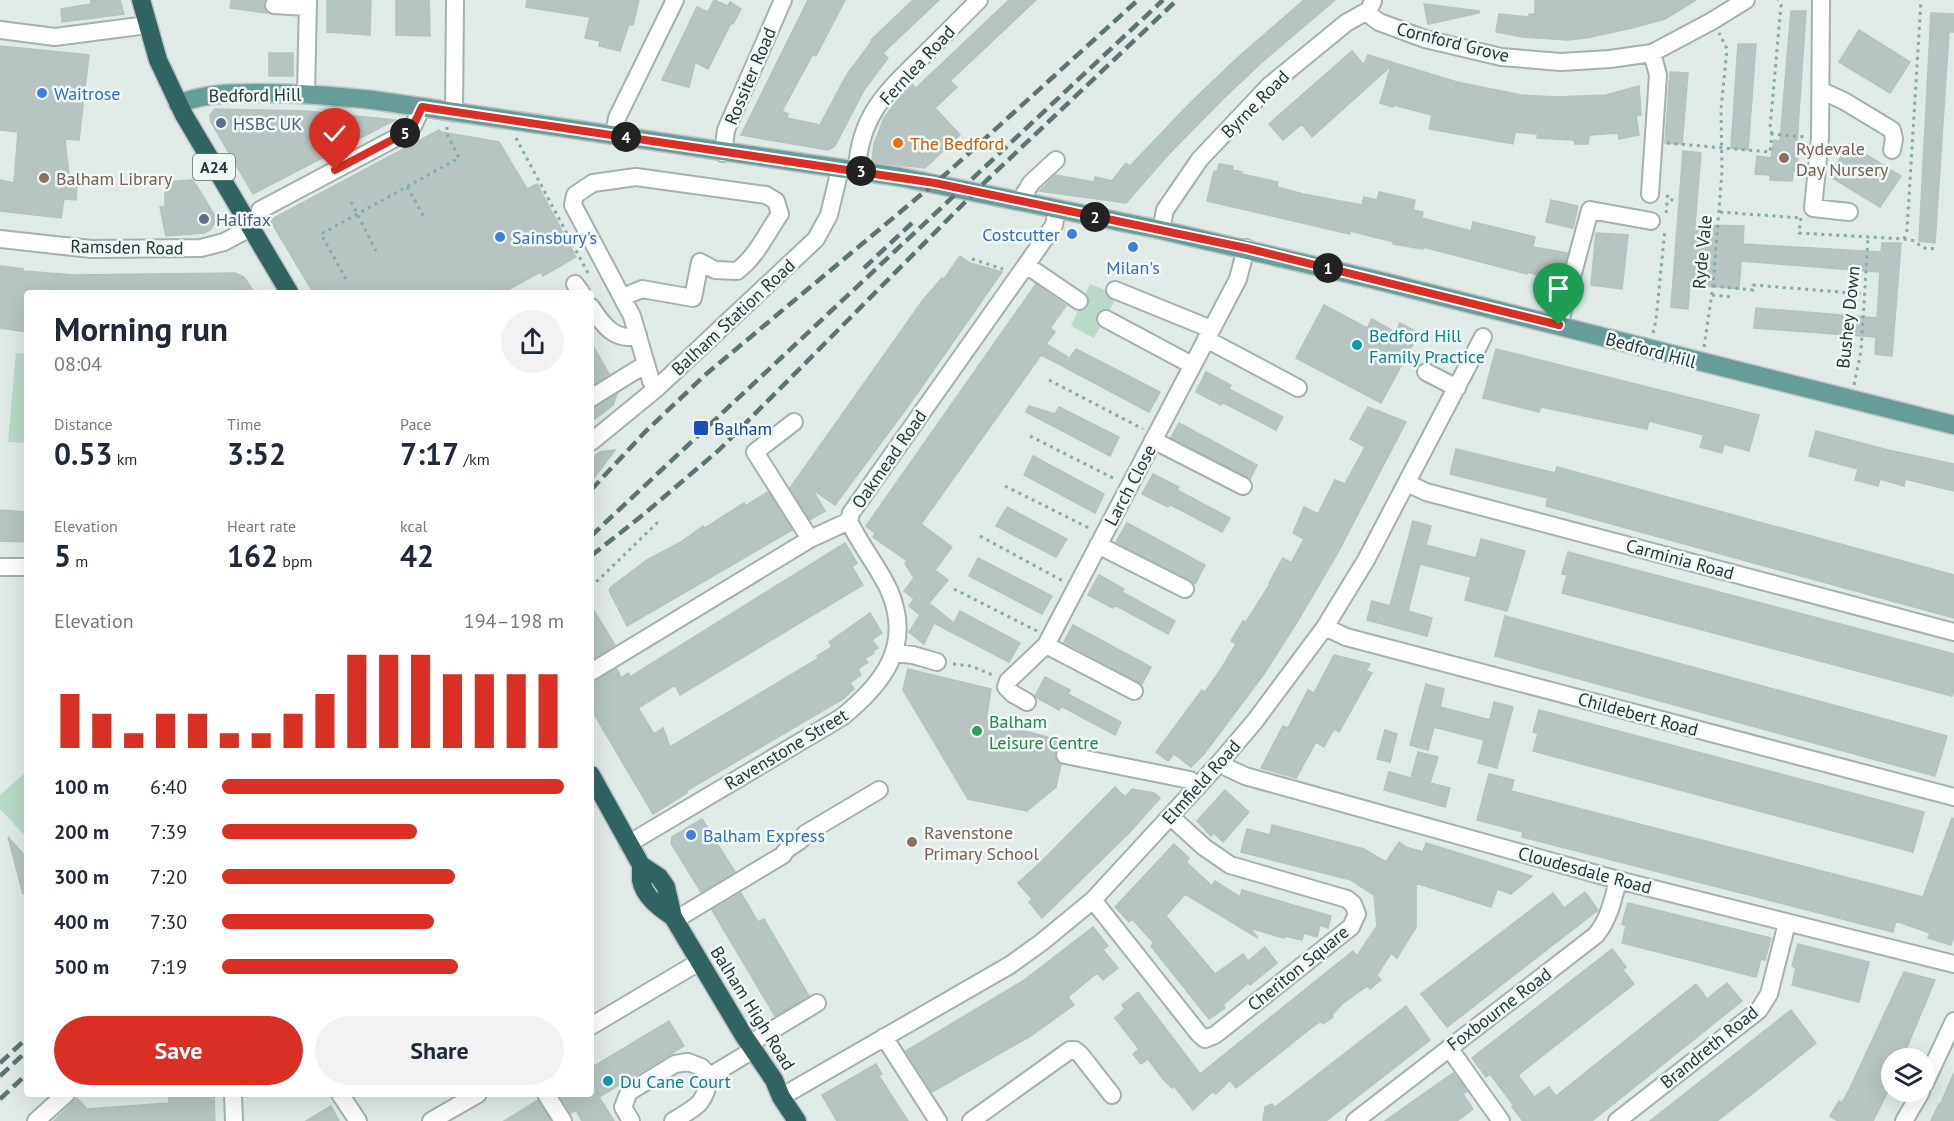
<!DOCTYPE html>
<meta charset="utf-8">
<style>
:root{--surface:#fff;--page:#f2f2f3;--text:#1f2937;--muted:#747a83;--accent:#d93025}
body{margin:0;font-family:"PT Sans",sans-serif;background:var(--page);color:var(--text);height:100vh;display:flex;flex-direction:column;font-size:22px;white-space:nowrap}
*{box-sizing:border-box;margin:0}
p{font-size:20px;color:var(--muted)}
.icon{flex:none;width:33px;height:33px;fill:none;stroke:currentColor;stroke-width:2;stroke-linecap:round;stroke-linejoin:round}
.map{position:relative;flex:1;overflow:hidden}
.drawer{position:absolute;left:24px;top:290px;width:570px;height:807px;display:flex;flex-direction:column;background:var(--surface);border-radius:6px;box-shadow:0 6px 24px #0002}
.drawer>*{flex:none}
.buttons{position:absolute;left:1881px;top:1048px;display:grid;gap:12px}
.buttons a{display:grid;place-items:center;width:54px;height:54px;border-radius:50%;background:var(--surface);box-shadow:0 6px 24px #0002;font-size:30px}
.pin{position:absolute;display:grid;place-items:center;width:51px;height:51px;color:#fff;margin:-62px -26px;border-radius:50% 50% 50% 0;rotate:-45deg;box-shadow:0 0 6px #0007}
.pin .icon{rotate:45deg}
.km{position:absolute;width:30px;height:30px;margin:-15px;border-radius:50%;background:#222;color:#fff;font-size:16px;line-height:30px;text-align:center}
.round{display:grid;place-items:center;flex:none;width:63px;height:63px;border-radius:32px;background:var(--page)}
.overview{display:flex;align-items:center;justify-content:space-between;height:102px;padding:0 30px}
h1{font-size:33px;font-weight:700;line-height:45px}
.stats{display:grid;grid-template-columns:repeat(3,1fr);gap:9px;height:102px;padding:6px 30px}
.stats div{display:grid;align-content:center}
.stats b{font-size:30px;font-weight:700}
.stats small{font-size:16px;font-weight:400}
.stats p{font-size:16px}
.chart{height:168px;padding:12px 30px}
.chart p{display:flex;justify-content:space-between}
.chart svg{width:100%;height:108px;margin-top:6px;stroke:var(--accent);stroke-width:6}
.primary-button{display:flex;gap:12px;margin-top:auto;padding:12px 30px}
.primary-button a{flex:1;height:69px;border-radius:36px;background:var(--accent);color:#fff;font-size:24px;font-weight:700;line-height:69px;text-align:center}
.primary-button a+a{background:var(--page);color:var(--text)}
ul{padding:0 30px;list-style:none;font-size:20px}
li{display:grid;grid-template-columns:96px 72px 1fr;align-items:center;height:45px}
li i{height:15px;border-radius:8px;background:var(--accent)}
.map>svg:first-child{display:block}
</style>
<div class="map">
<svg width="1954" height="1121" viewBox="0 0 1954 1121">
<rect width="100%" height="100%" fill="#e0eae7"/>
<path fill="#badac8" d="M1090,284L1118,295L1094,338L1071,326Z
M16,353L27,354V443L8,442Z
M27,771V838L0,809V795Z"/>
<path fill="#b6c5c1" stroke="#b3c3bf" stroke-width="1.5" d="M91,0H120L124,14L62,22L61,9L91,4Z
M231,0H265L264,5L267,13L230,8Z
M327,0H371L370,35L327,32Z
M396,0H429L430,36L396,35Z
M527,0H639L633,25L629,24L620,51L599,46L600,41L585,38L590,17L526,7Z
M714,0L728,6L730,2L741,9L733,24L731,23L708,69L695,62L689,87L662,80L697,7L708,12Z
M808,0H845L816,56L813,54L782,111L788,114L787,118L820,125L846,76L872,41L871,40L913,0H939L883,53L888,58L864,90L835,146L828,150L741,135Z
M1009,0H1036L950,81L957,87L935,108L960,135L925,168L872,162L874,144L884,118L909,85L911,83L916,88Z
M1304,0H1335L1261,63L1223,99L1168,155L1126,203L1039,191L1056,175L1094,182L1095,177L1112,181L1126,163L1130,166L1190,103L1236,59Z
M1535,0H1696L1665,19L1632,28L1586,38L1568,40L1523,37L1496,32L1499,14L1529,17V14H1535Z
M1424,4L1479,11V13L1428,24Z
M1791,11H1806L1797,142H1799L1797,171H1793L1792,181L1770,180V175L1755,174L1757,156L1771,158L1774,140L1780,141Z
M1931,13L1954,14V32H1949L1935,243L1919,241Z
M1859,30L1910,62L1890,93L1839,62Z
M1738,44H1756L1748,150L1731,148Z
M0,46L89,55L79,140L65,139L69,176L77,180L76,200L64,199L61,218L0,211V180L14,183L18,132L0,130Z
M1352,51L1364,65L1368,55L1457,82L1521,95L1555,97L1606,95L1639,86L1641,115L1636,116L1639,135L1619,139L1618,133L1589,135L1588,144H1575L1574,140L1537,138L1538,134L1515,132L1513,144L1429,129L1432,115L1394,105L1393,107L1380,103L1391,66L1312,137L1302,124L1283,140L1269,124Z
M269,53H293V76H269Z
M1670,72L1688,73L1682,144L1665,143Z
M215,109L305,111L395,120L253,194L211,122L210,115Z
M439,130L441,132L499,142L527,189L537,184L576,257L543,276L540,272L504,292H313L270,220Z
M1849,144L1901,176L1880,207L1829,176Z
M1683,151L1701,153L1695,225L1744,226L1743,244L1881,252L1882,243H1901L1892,356L1875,354L1876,337L1754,328L1756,308L1877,318L1880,272L1741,261L1739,289L1690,284L1688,309L1671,307Z
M1219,164L1233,166L1232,170L1242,172L1241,174L1278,182L1277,187L1303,194L1362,205L1364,197L1377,200L1379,192L1415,200L1413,210L1423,212L1422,218L1471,231L1473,222L1535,237L1533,247L1568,253L1560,281L1527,272V274L1423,247V249L1393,244L1394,242L1350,231V234L1207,201L1214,171L1217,172Z
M193,180L215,216L214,224L210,230L204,233L166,236L160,207H165V182Z
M1551,200L1578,206L1573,228L1546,222Z
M1596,233L1628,235L1622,289L1591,285Z
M960,256L970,263L1002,272L909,405L835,505L813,490L825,511L810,520L790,488L923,300L942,278L944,279Z
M0,266L23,269V271L74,275L235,273L244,277L254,292H27V332L0,328Z
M1036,284L1066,306L1050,328L1055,332L1046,344L1068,357L1063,366L1041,355L921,524L952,547L935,570L948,580L929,603L954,623L960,611L1020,643L1009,662L934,623L924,644L909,632L920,615L909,606L914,599L904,591L914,578L905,563L907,561L873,537L875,533L866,526Z
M1324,305L1367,328L1372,319L1395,332L1400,323L1419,333L1381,403L1296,358Z
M591,342L609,374L591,386Z
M1076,349L1160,392L1149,412L1064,367Z
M1496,349L1759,415L1749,451L1724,444L1722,453L1700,447L1704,435L1649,421L1647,429L1541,407L1539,412L1483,398Z
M1206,372L1231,385L1229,389L1283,417L1276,430L1222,402L1221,405L1196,392Z
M617,394L613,405L591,422V408Z
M1029,406L1055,414L1059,407L1119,437L1110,456L1026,412Z
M1368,407L1406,422L1336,556L1297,622L1264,674L1204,754L1191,767L1174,754L1168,761L1156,752L1202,690L1205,692L1221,669L1236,644L1231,641L1243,621L1246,622L1270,584L1269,583L1283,558L1291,563L1304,539L1293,533L1304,507L1318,514L1335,480L1345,484L1347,480L1365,447L1350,439Z
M1179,423L1257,465L1250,479L1171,438Z
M1816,431L1888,450L1954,464V491L1905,479L1904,486L1880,479L1878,486L1855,480L1858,469L1809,456Z
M1456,449L1555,473L1557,467L1954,575V618L1546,506L1548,498L1450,474Z
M615,450L591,482V459L600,452Z
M1033,456L1104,494L1095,513L1024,475Z
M1153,474L1179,487L1177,490L1230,518L1222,532L1169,504L1168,507L1142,494Z
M768,492L792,530L627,626L609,590L611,587L647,560L681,542L703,526L705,528L744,503L745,506Z
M1007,507L1067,539L1056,557L996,526Z
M0,510L27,512V542L0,541Z
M1413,521L1431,526L1426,545L1476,558L1481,539L1525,551L1507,611L1465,600L1471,577L1420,564L1408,611L1432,618L1427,636L1367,620L1372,601L1390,606Z
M1127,523L1205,565L1195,584L1116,542Z
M845,543L857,563L852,567L863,585L680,695L675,685L638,708L654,734L663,728L670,747L819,658L817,656L832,647L829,642L870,613L882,633L872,640L878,648L873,651L874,653L864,659L868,662L858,669L861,675L850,683L854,689L843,699L686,791L687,793L653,814L591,709V682L617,669L621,678L628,673L630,677Z
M1568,552L1954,654V689L1952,696L1562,593L1567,575L1562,574Z
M978,558L1052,596L1042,614L969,576Z
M1099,575L1124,589L1122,592L1175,621L1168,634L1115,605L1113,608L1088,595Z
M591,606L615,645L591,660Z
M1505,616L1947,736L1935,776L1495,656Z
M1073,625L1151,667L1142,684L1064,642Z
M1334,655L1370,664L1366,671L1372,673L1339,732L1334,729L1324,747L1316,742L1296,778L1261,768L1283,726L1288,728L1308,690L1314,693Z
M908,669L991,689L986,720L1065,742L1064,745L1058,748L1055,754V759L1061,764L1056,787L1027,811L968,799L903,690Z
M1045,677L1070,690L1068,694L1121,722L1115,735L1061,706L1059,710L1037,698L1035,696Z
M1426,684L1444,689L1440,707L1490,720L1494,702L1513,707L1497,768L1478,763L1484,740L1434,727L1428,750L1410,745Z
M1539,710L1924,812L1913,852L1533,751L1538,734L1533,732Z
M1385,730L1397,734L1390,762L1377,759Z
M1418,752L1438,757L1430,783L1450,788L1445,807L1384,790L1389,772L1411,778Z
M1489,774L1514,780L1511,791L1923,897L1952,818L1954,819V935L1951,945L1928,938L1930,933L1896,921L1893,932L1522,837L1523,832L1477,820Z
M1115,787L1125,797L1132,789L1154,793L1160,798L1129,833L1042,918L1029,902L1032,899L1018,883L1043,860Z
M1225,790L1249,812L1223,842L1214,833L1211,836L1197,821Z
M702,819L735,872L701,892L671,843L672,837Z
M1272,825L1364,849L1386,862L1399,842L1406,847L1423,852L1426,843L1532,876L1511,894L1497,889L1491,907L1416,883V927L1397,958L1391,953L1377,975L1381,980L1370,989L1367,986L1342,1004L1332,1015L1333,1017L1323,1024L1321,1021L1310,1029L1236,1088L1230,1080L1216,1094L1213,1091L1193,1110L1174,1086L1172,1088L1163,1079L1148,1059L1141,1064L1133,1054L1139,1049L1115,1018L1125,1009L1122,1005L1138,992L1200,1074L1353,951L1357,956L1377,926L1374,895L1351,880L1241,852L1247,829L1270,835Z
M8,837L27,858V893L23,894Z
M1174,844L1189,858L1186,862L1212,886L1215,881L1240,897L1242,890L1331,916L1328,928L1320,925L1317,937L1304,933L1302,940L1285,936L1284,938L1250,928L1258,938L1185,894L1166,916L1215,974L1243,954L1248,961L1265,947L1277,963L1250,985L1248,983L1223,1005L1225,1008L1209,1019L1151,946L1154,943L1132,919L1129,922L1115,907Z
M1585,892L1598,910L1447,1027L1421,994L1553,893L1564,908Z
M741,893L758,922L764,919L809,996L775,1016L712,910Z
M1628,903L1771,938L1765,960L1761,959L1756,977L1622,943L1626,926L1622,924Z
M1093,927L1108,946L1103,950L1118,968L1103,980L1097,973L1068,997L1074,1005L1029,1037L932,1092L906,1051L1023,981Z
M1798,944L1869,962L1859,1002L1792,985L1796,968L1792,966Z
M1612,949L1626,967L1623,970L1634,984L1518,1075L1534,1097L1549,1087L1556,1096L1696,984L1707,999L1727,983L1742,1001L1592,1121H1523L1512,1107L1514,1106L1490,1074L1486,1077L1472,1058Z
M1904,972L1935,980L1902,1059H1892V1083L1873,1121H1838L1830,1116L1839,1101L1842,1103L1850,1088Z
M1406,1006L1430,1040L1326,1121H1263L1265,1107L1272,1104L1275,1107L1287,1098Z
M1791,1010L1816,1043L1780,1072L1717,1121H1650Z
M669,1021L684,1046L599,1097L614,1121H582L576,1110L571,1113L558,1094H591V1068Z
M876,1064L882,1074L879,1076L908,1121H837L822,1095Z
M1453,1073L1467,1091L1463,1094L1473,1109L1457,1121H1385Z
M1954,1073V1121H1931L1939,1104L1940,1105Z
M169,1094H214L215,1121H54L77,1098L87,1109L169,1103Z
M538,1100L551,1121H504Z
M331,1106L339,1121H306Z"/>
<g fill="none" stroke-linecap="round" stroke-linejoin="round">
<g stroke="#a3b1af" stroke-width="20">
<path id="minor" d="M1821,0L1820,138L1813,208L1849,212
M274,5L307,7
M1369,10L1371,16L1379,22L1425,39L1501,57L1561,62L1610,59L1652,53L1712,21L1746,0
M0,30L55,37L147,25
M1822,91L1844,101L1892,130L1894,139L1892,150
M306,93L308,0
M454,113L455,0
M614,135L617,118L675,0
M723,153L726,130L783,0
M857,171C859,116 887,91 924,55C942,37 961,18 979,0
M1650,194L1658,75L1652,53
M1020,201L1031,183L1056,160
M260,210L405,133L413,126L422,107
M1161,230L1165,210L1200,159L1269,86L1346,23L1369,10L1373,1
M0,239L91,249L201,248L224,242L250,228
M1026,265L1079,301
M575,284L581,292
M1115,290L1211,329
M623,297L642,289L693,298L700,262L715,270L737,271C757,256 766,234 780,214L776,201L766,195L636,177L593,183L575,195L573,205L632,316L651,381L657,388
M591,307C602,324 616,343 638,335
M1106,319L1192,365
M1559,325L1590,210L1651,221
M1206,339L1298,388
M1426,372L1457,388
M591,398L646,364
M794,422L755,452L810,539
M1153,440L1243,486
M591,442L657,388L816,239L829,215L840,169
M1407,483L1426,492L1954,632
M849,521L851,513L1048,234L1054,225L1057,209
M1098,545L1185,589
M0,567H27
M1325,627L1346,637L1954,797
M1046,645L1134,691
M895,653L913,655L937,662
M591,672L810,539L849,521
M1027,702L1013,694L1006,687L1008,681L1046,645L1238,279L1246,248
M1065,755L1190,780L1198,787
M1221,761L1228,768L1245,776L1618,880L1954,964
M628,844L842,717C884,683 913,645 889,590C878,566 860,545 849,521
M1093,900L1199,1034L1205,1039L1215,1035L1351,927L1357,914L1353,904L1347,899L1230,865L1204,847L1171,817
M675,920L783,855C787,845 801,844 805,834L879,790
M591,1026L699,962
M884,1037L938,1121
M749,1044L817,1003
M1449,1048L1501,1121
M1924,1085L1954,1021
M233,1094L234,1121
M340,1094L358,1121
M546,1094L563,1121
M781,1097L1010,965L1042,942L1093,900L1221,761L1255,721L1325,627L1366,560L1483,337
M36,1121L66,1094
M431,1121L478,1094
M631,1121L623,1107L629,1092L675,1064L688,1062L701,1067L710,1076
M673,1121C697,1106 704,1106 710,1076L753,1050
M971,1121L1070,1050H1075L1080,1054L1112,1095
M1355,1121L1596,935C1609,919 1613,900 1618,880
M1617,1121L1759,1010L1769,994L1787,923
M1904,1121L1921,1092"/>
</g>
<g stroke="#bdc4c3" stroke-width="21">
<path id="major" d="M178,104C206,93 232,93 261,93C299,93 336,96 373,100L900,177L1161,230L1376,280L1954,425"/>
</g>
<g stroke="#bdc4c3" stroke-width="21">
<path id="highway" d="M141,0L158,60L184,115L289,292
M591,775L641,865C641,870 641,875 641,880C644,897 660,908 673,917
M641,865L659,877L666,887L673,917L744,1036L774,1080L781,1097L797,1121"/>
</g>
<path stroke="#82aca6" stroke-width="3" stroke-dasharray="3 4.5" stroke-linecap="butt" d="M1772,134L1770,128L1781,5L1778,0
M516,138L588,273
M1667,143L1770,152L1772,134L1805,137
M407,187L424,217
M1666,196L1672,197V200L1667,202L1666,214
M351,202L376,251
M1720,212L1801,218
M1801,218L1799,233L1904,239L1915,241L1923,248L1937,249
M1904,239L1907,230L1921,0
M972,259L1003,269
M346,279L321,234L459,158L447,134V127
M1713,286L1753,290V285L1865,294
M1712,295L1732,297
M1653,333L1656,320L1665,229
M1704,347L1713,286L1722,171L1721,109L1727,49L1719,33
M1049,380L1143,429
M1854,385L1861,351L1868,238
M1030,436L1117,480
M1005,486L1091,529
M980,536L1063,581
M591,587L657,523L654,519
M954,589L1037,631
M953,664L971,666L995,676
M723,968H728L760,1016L756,1020"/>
<use href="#minor" stroke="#fff" stroke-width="16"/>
<use href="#major" stroke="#679d99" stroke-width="18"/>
<use href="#highway" stroke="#2f6462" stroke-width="18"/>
<path stroke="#5c7573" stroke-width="4.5" stroke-dasharray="12 6" stroke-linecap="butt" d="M864,268L912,223
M591,490L645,432L705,375L947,173L1138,0
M591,536L1163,0
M591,556L644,514L719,450L986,181L1177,0
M0,1063L27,1038
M0,1076L27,1051
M0,1099L27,1074"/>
</g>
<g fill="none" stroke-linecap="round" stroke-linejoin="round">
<g stroke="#fff" stroke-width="12">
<path id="route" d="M335,170L405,133L413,126L422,107L935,183L1246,248L1559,325"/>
</g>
<use href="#route" stroke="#d93025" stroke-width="8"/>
</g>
<g fill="#3f7fe0" stroke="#f0f7f5" stroke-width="2">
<circle cx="42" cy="93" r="6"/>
<circle cx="1072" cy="234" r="6"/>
<circle cx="500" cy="237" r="6"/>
<circle cx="1133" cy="247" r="6"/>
<circle cx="691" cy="835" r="6"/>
</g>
<g fill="#5c6f8a" stroke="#f0f7f5" stroke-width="2">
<circle cx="221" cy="123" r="6"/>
<circle cx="204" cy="219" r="6"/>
</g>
<circle fill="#e8710a" stroke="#f0f7f5" stroke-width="2" cx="898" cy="143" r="6"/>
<g fill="#8d6e63" stroke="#f0f7f5" stroke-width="2">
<circle cx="1784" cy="158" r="6"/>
<circle cx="44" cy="178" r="6"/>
<circle cx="912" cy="842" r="6"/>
</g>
<g fill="#0f9aa8" stroke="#f0f7f5" stroke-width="2">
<circle cx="1357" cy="345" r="6"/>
<circle cx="608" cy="1081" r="6"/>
</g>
<rect fill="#1a4fb4" stroke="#f0f7f5" stroke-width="2" x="693" y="420" width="16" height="16" rx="3"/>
<circle fill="#2e9e5b" stroke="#f0f7f5" stroke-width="2" cx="977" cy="731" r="6"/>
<g text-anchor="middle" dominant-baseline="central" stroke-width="5" stroke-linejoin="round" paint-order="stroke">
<rect fill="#f0f7f5" stroke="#607270" stroke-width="1.5" x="193" y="154" width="42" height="26" rx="4.5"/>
<g font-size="16" font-weight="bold" fill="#223937">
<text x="214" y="167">A24</text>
</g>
<g font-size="18" fill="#223937" stroke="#f0f7f5">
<text transform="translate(1453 42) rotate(14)">Cornford Grove</text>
<text transform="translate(917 65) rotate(-47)">Fernlea Road</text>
<text transform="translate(750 76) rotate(-67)">Rossiter Road</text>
<text transform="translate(255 95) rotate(-1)">Bedford Hill</text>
<text transform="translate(1255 104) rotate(-45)">Byrne Road</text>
<text transform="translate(127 247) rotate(1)">Ramsden Road</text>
<text transform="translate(1702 252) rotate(-85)">Ryde Vale</text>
<text transform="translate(733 317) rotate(-43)">Balham Station Road</text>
<text transform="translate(1848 317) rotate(-84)">Bushey Down</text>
<text transform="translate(1651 350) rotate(15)">Bedford Hill</text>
<text transform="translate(889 459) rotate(-55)">Oakmead Road</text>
<text transform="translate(1130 485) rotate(-62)">Larch Close</text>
<text transform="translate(1680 559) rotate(15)">Carminia Road</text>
<text transform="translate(1638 714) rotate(15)">Childebert Road</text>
<text transform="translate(786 749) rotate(-31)">Ravenstone Street</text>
<text transform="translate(1201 782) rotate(-48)">Elmfield Road</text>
<text transform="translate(1585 870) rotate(15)">Cloudesdale Road</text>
<text transform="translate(1298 968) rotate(-39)">Cheriton Square</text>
<text transform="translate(753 1008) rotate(58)">Balham High Road</text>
<text transform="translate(1499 1009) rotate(-37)">Foxbourne Road</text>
<text transform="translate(1709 1047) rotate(-39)">Brandreth Road</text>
</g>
<g font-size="18" fill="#366cbe" stroke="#f0f7f5" text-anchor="start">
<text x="54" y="93">Waitrose</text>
<text x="1060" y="234" text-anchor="end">Costcutter</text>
<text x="512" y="237">Sainsbury's</text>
<text x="1133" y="267" text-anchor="middle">Milan's</text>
<text x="703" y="835">Balham Express</text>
</g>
<g font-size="18" fill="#4e5e75" stroke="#f0f7f5" text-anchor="start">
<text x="233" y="123">HSBC UK</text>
<text x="216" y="219">Halifax</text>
</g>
<g font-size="18" fill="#c56008" stroke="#f0f7f5" text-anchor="start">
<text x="910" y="143">The Bedford</text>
</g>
<g font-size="18" fill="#785e54" stroke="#f0f7f5" text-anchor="start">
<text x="1796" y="148">Rydevale<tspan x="1796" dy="21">Day Nursery</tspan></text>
<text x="56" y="178">Balham Library</text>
<text x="924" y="832">Ravenstone<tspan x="924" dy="21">Primary School</tspan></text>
</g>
<g font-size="18" fill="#0d838f" stroke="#f0f7f5" text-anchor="start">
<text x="1369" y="335">Bedford Hill<tspan x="1369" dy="21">Family Practice</tspan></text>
<text x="620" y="1081">Du Cane Court</text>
</g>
<g font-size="18" fill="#164399" stroke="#f0f7f5" text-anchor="start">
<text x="714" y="428">Balham</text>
</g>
<g font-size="18" fill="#27864d" stroke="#f0f7f5" text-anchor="start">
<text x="989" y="721">Balham<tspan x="989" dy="21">Leisure Centre</tspan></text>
</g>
</g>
</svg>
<div class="buttons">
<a><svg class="icon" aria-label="layers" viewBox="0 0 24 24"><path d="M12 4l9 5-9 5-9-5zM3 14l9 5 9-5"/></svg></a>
</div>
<div class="pin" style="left:1559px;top:325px;background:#1e9e55"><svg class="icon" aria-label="arrive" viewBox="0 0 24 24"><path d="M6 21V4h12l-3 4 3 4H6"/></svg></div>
<div class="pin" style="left:335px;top:170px;background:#d93025"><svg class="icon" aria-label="check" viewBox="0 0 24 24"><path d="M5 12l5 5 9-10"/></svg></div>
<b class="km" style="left:1328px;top:268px">1</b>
<b class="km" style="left:1095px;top:217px">2</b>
<b class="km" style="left:861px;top:171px">3</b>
<b class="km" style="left:626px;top:137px">4</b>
<b class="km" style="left:405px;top:133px">5</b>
<section class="drawer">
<div class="overview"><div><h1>Morning run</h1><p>08:04</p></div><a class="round"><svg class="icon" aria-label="share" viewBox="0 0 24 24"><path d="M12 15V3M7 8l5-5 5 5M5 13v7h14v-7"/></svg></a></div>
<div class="stats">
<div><p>Distance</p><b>0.53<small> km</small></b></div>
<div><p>Time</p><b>3:52</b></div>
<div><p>Pace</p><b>7:17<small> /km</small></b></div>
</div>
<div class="stats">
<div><p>Elevation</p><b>5<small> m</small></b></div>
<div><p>Heart rate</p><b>162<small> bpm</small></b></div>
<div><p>kcal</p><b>42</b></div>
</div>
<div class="chart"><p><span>Elevation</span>194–198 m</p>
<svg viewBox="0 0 160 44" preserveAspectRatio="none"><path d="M5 44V22M15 44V30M25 44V38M35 44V30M45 44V30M55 44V38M65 44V38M75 44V30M85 44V22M95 44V6M105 44V6M115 44V6M125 44V14M135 44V14M145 44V14M155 44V14"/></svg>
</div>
<ul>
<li><b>100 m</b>6:40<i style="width:100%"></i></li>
<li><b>200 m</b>7:39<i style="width:57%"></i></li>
<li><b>300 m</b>7:20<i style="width:68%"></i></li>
<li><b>400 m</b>7:30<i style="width:62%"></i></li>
<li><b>500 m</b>7:19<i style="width:69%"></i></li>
</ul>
<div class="primary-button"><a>Save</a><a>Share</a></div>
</section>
</div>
